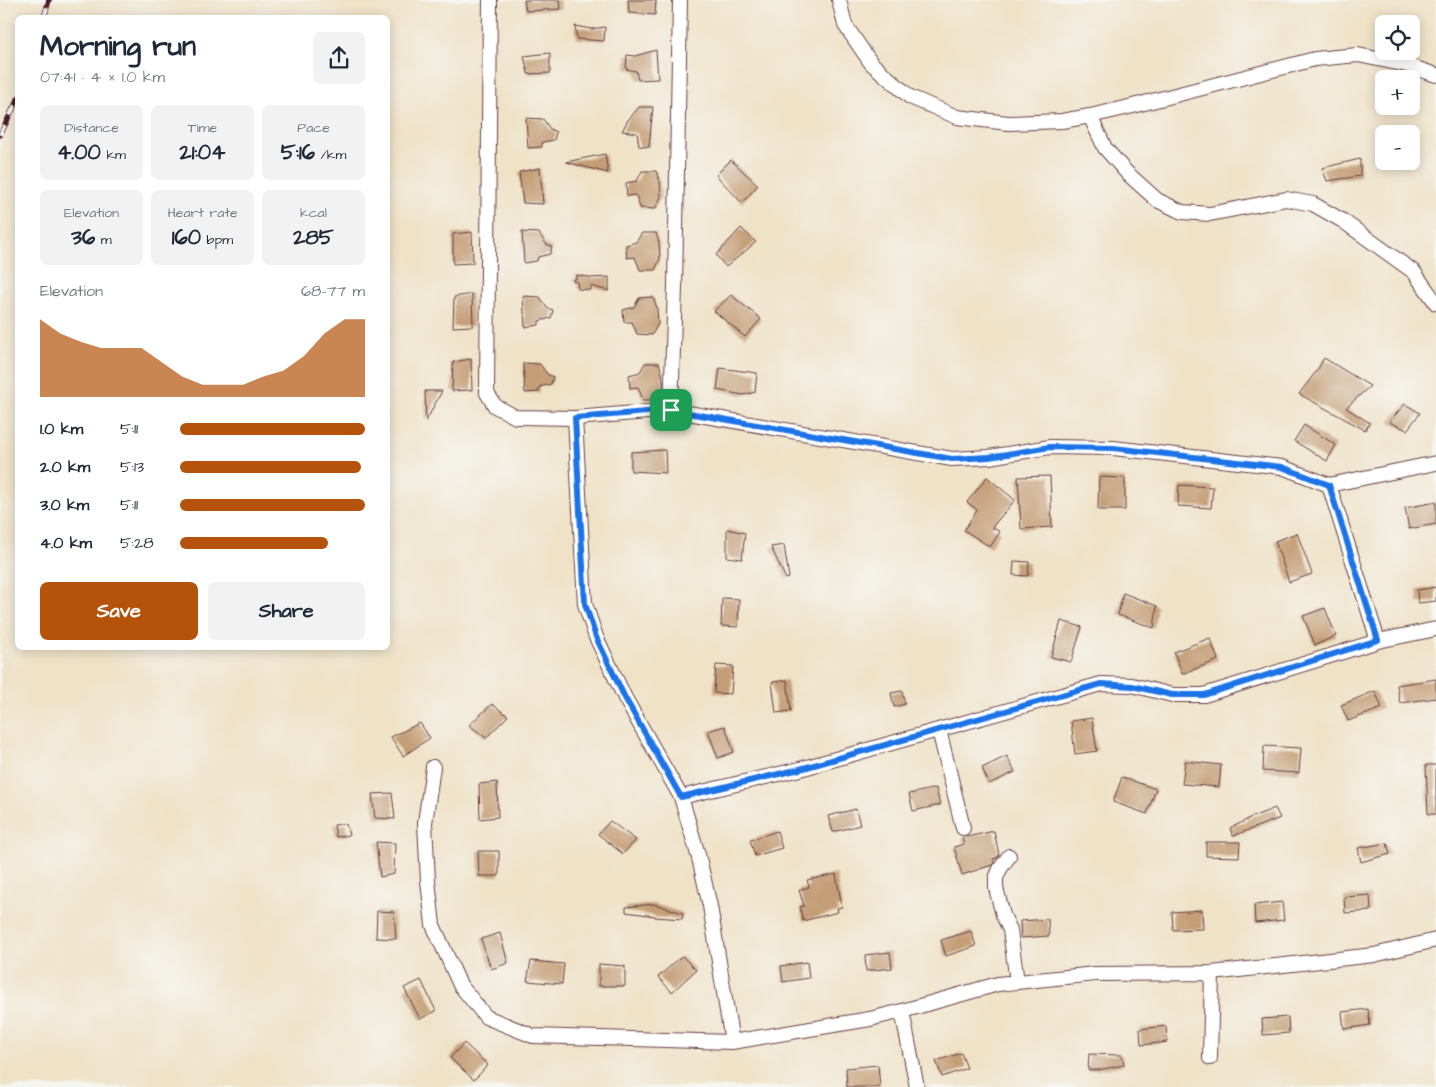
<!DOCTYPE html>
<meta charset="utf-8">
<style>
:root{--surface:#fff;--page:#f2f2f3;--text:#1f2937;--muted:#747a83;--accent:#b45309}
body{margin:0;font-family:"Architects Daughter",sans-serif;background:var(--page);color:var(--text);height:100vh;display:flex;flex-direction:column;font-size:19px;white-space:nowrap}
*{box-sizing:border-box;margin:0}
p{font-size:16px;color:var(--muted)}
.icon{flex:none;width:28px;height:28px;fill:none;stroke:currentColor;stroke-width:2;stroke-linecap:round;stroke-linejoin:round}
.map{position:relative;flex:1;overflow:hidden}
.details{position:absolute;left:15px;top:15px;width:375px;height:635px;display:flex;flex-direction:column;background:var(--surface);border-radius:8px;box-shadow:0 2px 12px #0003}
.details>*{flex:none}
.tools{position:absolute;left:1375px;top:15px;display:grid;gap:10px}
.tools a{display:grid;place-items:center;width:45px;height:45px;border-radius:8px;background:var(--surface);box-shadow:0 2px 12px #0003;font-size:25px}
.pin{position:absolute;display:grid;place-items:center;width:42px;height:42px;color:#fff;margin:-21px;border-radius:10px;box-shadow:0 2px 8px #0006}
.round{display:grid;place-items:center;flex:none;width:52px;height:52px;border-radius:8px;background:var(--page)}
.head{display:flex;align-items:center;justify-content:space-between;height:85px;padding:0 25px}
h1{font-size:28px;font-weight:800;line-height:38px}
.figures{display:grid;grid-template-columns:repeat(3,1fr);gap:8px;height:85px;padding:5px 25px}
.figures div{display:grid;align-content:center;border-radius:8px;background:var(--page);text-align:center}
.figures b{font-size:21px;font-weight:800}
.figures small{font-size:14px;font-weight:400}
.figures p{font-size:14px}
.chart{height:140px;padding:10px 25px}
.chart p{display:flex;justify-content:space-between}
.chart svg{width:100%;height:90px;margin-top:5px;fill:var(--accent);opacity:.7}
.action{display:flex;gap:10px;margin-top:auto;padding:10px 25px}
.action a{flex:1;height:58px;border-radius:8px;background:var(--accent);color:#fff;font-size:20px;font-weight:800;line-height:58px;text-align:center}
.action a+a{background:var(--page);color:var(--text)}
ul{padding:0 25px;list-style:none;font-size:16px}
li{display:grid;grid-template-columns:80px 60px 1fr;align-items:center;height:38px}
li i{height:12px;border-radius:6px;background:var(--accent)}
.map>svg:first-child{display:block}
</style>
<div class="map">
<svg width="1436" height="1087" viewBox="0 0 1436 1087">
<rect width="100%" height="100%" fill="#f6f6f2"/>
<filter id="ink" filterUnits="userSpaceOnUse"><feTurbulence type="fractalNoise" baseFrequency=".02" numOctaves="2"/><feDisplacementMap in="SourceGraphic" scale="10" xChannelSelector="R" yChannelSelector="G"/><feConvolveMatrix kernelMatrix="1 2 1 2 8 2 1 2 1" color-interpolation-filters="sRGB"/></filter>
<filter id="wash" filterUnits="userSpaceOnUse"><feTurbulence type="fractalNoise" baseFrequency=".0096" numOctaves="4" result="noise"/><feDisplacementMap in="SourceGraphic" scale="20" xChannelSelector="R" yChannelSelector="G"/><feGaussianBlur stdDeviation="1.12" result="paint"/><feColorMatrix in="noise" values="0 0 0 0 0 0 0 0 0 0 0 0 0 0 0 0 0 1.4 0 .05"/><feComposite in="paint" operator="in"/></filter>
<g filter="url(#wash)">
<rect width="100%" height="100%" fill="#efe2c7"/>
<g id="blocks">
<path fill="#c49e77" d="M524,0H560L561,9L526,11Z
M628,0H656L655,15L629,13Z
M575,26L591,29L605,27L604,41L577,39Z
M656,50L658,79L638,80L636,71L626,69L627,55L635,56Z
M550,53V73L528,74L524,56Z
M639,107H653L649,147L639,146L637,133L622,131L628,120Z
M526,118L543,119L550,129L556,132L554,140L542,142V147L528,148Z
M605,154L608,173L566,162Z
M1360,159V176L1327,181L1322,168Z
M731,160L758,185L742,203L716,175Z
M540,168L543,204L523,203L519,172Z
M642,171H656L660,182L661,197L655,209L640,208L636,195L627,196L626,183L637,181Z
M741,228L756,242L726,267L716,255Z
M472,232L473,263L453,264V234Z
M522,232L539,233L546,244L552,247L550,254L538,257L537,261L524,263Z
M642,233H656L659,243L660,259L655,270H640L635,257L627,258L626,245L636,242Z
M576,275L589,277L590,278L609,277V291L591,286V290L578,289L577,282L573,281V279H576Z
M472,294L473,326L453,327L454,297Z
M731,295L761,319L745,337L714,311Z
M523,296L540,297L547,308L553,310L551,318L539,321V325L525,327Z
M653,297L657,308L658,324L652,335L637,334L632,322H624L623,310L634,307L639,298Z
M1324,358L1370,386L1346,408L1370,423L1365,430L1299,394L1318,369Z
M471,359L472,390L452,391L453,362Z
M523,363L540,364L547,374L553,377L551,384L539,387V392L525,393Z
M645,363H659L662,373L663,382V391L658,400H643L638,387L630,388L629,375L640,372Z
M720,368L757,373L755,392L743,395L717,390Z
M425,391H442L426,421Z
M1405,404L1420,413L1407,430L1389,422Z
M1304,425L1336,445L1327,461L1294,441Z
M665,450L666,473L631,471V452Z
M1050,476L1052,527L1021,529L1018,477Z
M987,477L1015,500L992,527L1000,532L990,547L964,530L977,510L967,502Z
M1099,477L1125,478V510H1098Z
M1179,485L1213,487L1211,508L1178,506Z
M1436,502V524L1409,529L1405,508Z
M727,529L745,533L742,559L727,557Z
M1297,533L1312,574L1289,582L1275,541Z
M784,545L789,578L786,579L771,547Z
M1014,561L1029,562L1028,576L1013,575Z
M1436,587V601L1418,603L1417,590Z
M1123,593L1157,606L1154,628L1118,615Z
M722,598L739,599L738,627L721,626Z
M1325,608L1336,636L1315,645L1303,616Z
M1061,621L1082,627L1071,662L1051,657Z
M1210,638L1218,660L1182,674L1174,652Z
M716,665L733,666L731,694L714,693Z
M1436,679V698L1400,703L1397,685Z
M787,680L791,711L776,713L772,682Z
M902,691L905,704L894,707L891,693Z
M1375,691L1382,708L1348,721L1341,705Z
M492,704L508,716L486,738L469,725Z
M1092,718L1097,751L1075,754L1071,721Z
M420,723L430,738L403,756L391,737Z
M725,726L734,752L718,758L708,731Z
M1264,746L1301,748L1299,773L1263,771Z
M1007,756L1015,772L989,784L982,768Z
M1185,761L1221,765L1219,787L1182,784Z
M1426,765H1436V814H1428Z
M1122,777L1156,789L1147,814L1113,802Z
M497,782L498,817L480,819L479,784Z
M936,788L940,805L913,811L909,794Z
M392,793L395,819L375,818L372,794Z
M1275,808L1280,818L1233,836L1230,828L1247,820V819Z
M856,809L860,825L833,832L828,816Z
M610,821L636,840L623,854L598,834Z
M346,824L349,835L336,837L334,825Z
M777,831L782,848L755,856L750,840Z
M994,831L999,855L997,858L993,859L994,863L992,865L962,875L954,847L964,844L962,838Z
M376,842L395,843L394,874L380,877Z
M1206,842H1240L1239,857L1206,856Z
M1387,843L1390,854L1361,862L1358,848Z
M478,851H499V876H479Z
M836,874L842,907L837,908L838,912L803,921L800,907L804,906L799,890L809,887L807,880Z
M1370,895L1371,911L1345,913L1344,897Z
M1282,902L1284,920L1255,923L1254,905Z
M654,904L683,913L682,919L655,917V916L626,912V907Z
M1202,910L1203,929L1173,930L1172,912Z
M377,911L394,912L396,939L376,938Z
M1048,919L1049,936L1021,938L1020,921Z
M971,931L976,946L946,956L941,940Z
M500,933L508,963L491,969L481,939Z
M890,952L892,968L866,971L865,955Z
M682,956L696,970L672,992L658,977Z
M531,961L564,964L562,984L527,981Z
M807,962L809,978L783,982L781,966Z
M599,964L625,966V986H599Z
M421,980L436,1011L420,1019L404,988Z
M1368,1009L1370,1025L1344,1029L1342,1012Z
M1288,1017L1289,1033L1263,1035L1262,1019Z
M1166,1026L1167,1042L1141,1045L1140,1029Z
M464,1043L488,1065L474,1080L450,1058Z
M961,1053L967,1068L942,1077L936,1061Z
M1089,1054L1122,1055L1124,1065L1098,1070H1088Z
M878,1065L880,1087H847L846,1068Z"/>
</g>
</g>
<g filter="url(#ink)">
<use href="#blocks" fill-opacity="0" stroke="#633c42" stroke-width="1"/>
<g fill="none" stroke-linecap="round" stroke-linejoin="round">
<g stroke="#633c42" stroke-width="16">
<path id="minor" d="M490,0L487,393L495,406L516,417L575,418L671,410L675,287L680,0
M839,0L845,25L871,63L910,97L957,117L1008,123L1062,121L1090,116L1125,108L1315,59L1358,55L1407,65L1436,75
M1090,116L1105,148L1127,173L1157,200L1182,212L1210,214L1286,199L1313,204L1343,221L1414,272L1436,303
M671,410L952,459L989,457L1050,447L1113,448L1282,467L1329,485L1436,463
M575,418L585,604L596,637L625,698L681,797L699,858L710,906L732,1042
M1329,485L1378,641
M939,730L963,828
M433,767L425,823L428,881L433,925L460,985L486,1017L533,1036L732,1042L870,1019L902,1011L998,984L1095,974L1212,973L1374,955L1436,940
M681,797L800,769L1101,684L1132,685L1172,695H1204L1378,641L1436,629
M1009,856L1000,869L996,878V888L1003,915L1010,930L1017,982
M902,1011L917,1087
M1210,1058L1212,973"/>
</g>
<use href="#minor" stroke="#fff" stroke-width="14"/>
<g stroke="#4a1f2b" stroke-width="5.5">
<path id="rail" d="M44,18L49,0
M0,135L18,99"/>
</g>
<use href="#rail" stroke="#f6f6f2" stroke-width="4" stroke-dasharray="11" stroke-linecap="butt"/>
</g>
</g>
<g fill="none" stroke-linecap="round" stroke-linejoin="round" filter="url(#ink)">
<g stroke="#fff" stroke-width="10">
<path id="route" d="M671,410L952,459L989,457L1050,447L1113,448L1282,467L1329,485L1378,640L1204,695H1172L1132,686L1101,684L800,769L681,797L625,698L596,637L585,604L575,418Z"/>
</g>
<use href="#route" stroke="#1a73e8" stroke-width="6"/>
</g>
</svg>
<div class="tools">
<a><svg class="icon" aria-label="locate" viewBox="0 0 24 24"><circle cx="12" cy="12" r="6"/><path d="M12 2v4M12 18v4M2 12h4M18 12h4"/></svg></a>
<a>+</a>
<a>−</a>
</div>
<div class="pin" style="left:671px;top:410px;background:#1e9e55"><svg class="icon" aria-label="arrive" viewBox="0 0 24 24"><path d="M6 21V4h12l-3 4 3 4H6"/></svg></div>
<section class="details">
<div class="head"><div><h1>Morning run</h1><p>07:41 · 4 × 1.0 km</p></div><a class="round"><svg class="icon" aria-label="share" viewBox="0 0 24 24"><path d="M12 15V3M7 8l5-5 5 5M5 13v7h14v-7"/></svg></a></div>
<div class="figures">
<div><p>Distance</p><b>4.00<small> km</small></b></div>
<div><p>Time</p><b>21:04</b></div>
<div><p>Pace</p><b>5:16<small> /km</small></b></div>
</div>
<div class="figures">
<div><p>Elevation</p><b>36<small> m</small></b></div>
<div><p>Heart rate</p><b>160<small> bpm</small></b></div>
<div><p>kcal</p><b>285</b></div>
</div>
<div class="chart"><p><span>Elevation</span>68–77 m</p>
<svg viewBox="0 0 160 44" preserveAspectRatio="none"><path d="M0 44V6L10 13L20 17L30 20L40 20L50 20L60 27L70 34L80 38L90 38L100 38L110 34L120 31L130 24L140 13L150 6L160 6V44z"/></svg>
</div>
<ul>
<li><b>1.0 km</b>5:11<i style="width:100%"></i></li>
<li><b>2.0 km</b>5:13<i style="width:98%"></i></li>
<li><b>3.0 km</b>5:11<i style="width:100%"></i></li>
<li><b>4.0 km</b>5:28<i style="width:80%"></i></li>
</ul>
<div class="action"><a>Save</a><a>Share</a></div>
</section>
</div>
